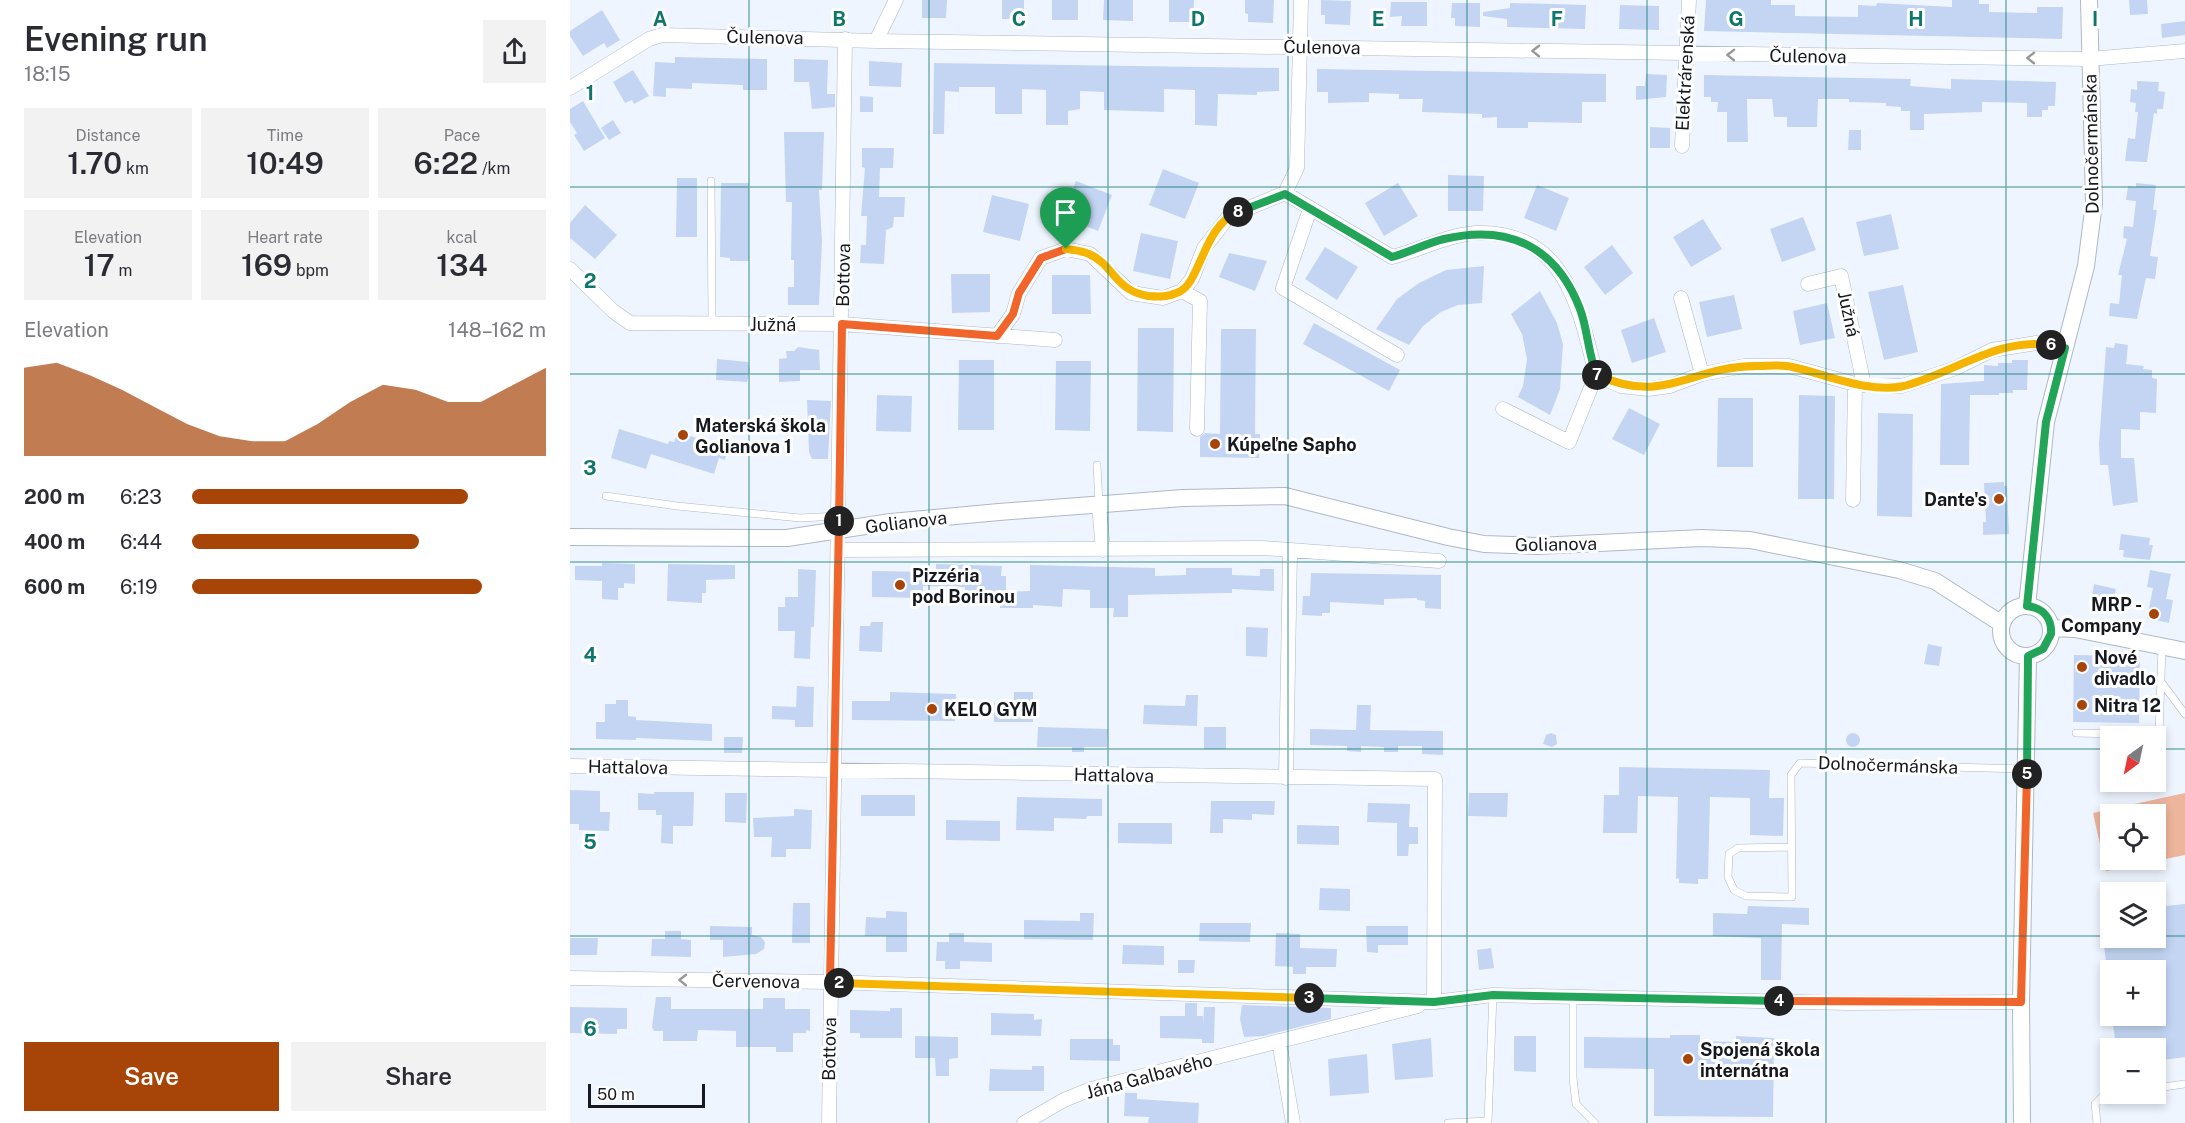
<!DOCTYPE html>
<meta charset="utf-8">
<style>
:root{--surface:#fff;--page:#f2f2f3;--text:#2b2b33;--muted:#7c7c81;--accent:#a74509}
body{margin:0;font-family:"Public Sans",sans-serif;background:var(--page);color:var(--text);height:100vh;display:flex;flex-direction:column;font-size:22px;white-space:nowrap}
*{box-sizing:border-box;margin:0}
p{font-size:20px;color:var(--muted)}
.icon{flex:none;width:33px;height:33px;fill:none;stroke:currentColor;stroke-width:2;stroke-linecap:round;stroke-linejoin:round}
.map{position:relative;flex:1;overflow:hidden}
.side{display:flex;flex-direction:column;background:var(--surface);width:570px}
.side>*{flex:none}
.needle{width:39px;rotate:213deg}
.buttons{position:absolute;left:1530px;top:726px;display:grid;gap:12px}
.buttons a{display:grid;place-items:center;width:66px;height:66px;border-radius:0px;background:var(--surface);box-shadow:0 3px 9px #0003;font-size:30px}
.scale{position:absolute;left:18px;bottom:15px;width:117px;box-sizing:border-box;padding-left:6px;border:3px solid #16191f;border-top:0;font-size:16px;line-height:21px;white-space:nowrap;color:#16191f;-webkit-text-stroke:4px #fff;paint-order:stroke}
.pin{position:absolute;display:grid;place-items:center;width:51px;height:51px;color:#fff;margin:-62px -26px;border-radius:50% 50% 50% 0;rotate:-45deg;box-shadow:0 0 6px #0007}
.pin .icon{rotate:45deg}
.km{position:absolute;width:30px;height:30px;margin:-15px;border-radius:50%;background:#222;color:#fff;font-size:16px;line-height:30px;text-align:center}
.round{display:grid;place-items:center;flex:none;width:63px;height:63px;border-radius:0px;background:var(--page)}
.head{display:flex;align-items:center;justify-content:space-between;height:102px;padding:0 24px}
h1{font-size:33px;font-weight:600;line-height:45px}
.metrics{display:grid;grid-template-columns:repeat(3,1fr);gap:9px;height:102px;padding:6px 24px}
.metrics div{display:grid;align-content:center;border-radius:0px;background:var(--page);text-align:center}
.metrics b{font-size:30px;font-weight:600}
.metrics small{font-size:16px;font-weight:400}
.metrics p{font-size:16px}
.chart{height:168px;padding:12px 24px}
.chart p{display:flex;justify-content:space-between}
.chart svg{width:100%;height:108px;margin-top:6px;fill:var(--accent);opacity:.7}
.cta{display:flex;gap:12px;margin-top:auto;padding:12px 24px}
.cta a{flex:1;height:69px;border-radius:0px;background:var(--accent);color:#fff;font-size:24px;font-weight:600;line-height:69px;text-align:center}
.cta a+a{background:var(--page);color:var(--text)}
ul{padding:0 24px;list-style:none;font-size:20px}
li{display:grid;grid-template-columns:96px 72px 1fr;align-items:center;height:45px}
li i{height:15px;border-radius:8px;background:var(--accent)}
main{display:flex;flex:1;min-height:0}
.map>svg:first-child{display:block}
</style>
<main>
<section class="side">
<div class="head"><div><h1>Evening run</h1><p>18:15</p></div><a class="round"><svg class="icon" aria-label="share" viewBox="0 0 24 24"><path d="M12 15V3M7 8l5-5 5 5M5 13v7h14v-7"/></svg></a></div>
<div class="metrics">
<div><p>Distance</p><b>1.70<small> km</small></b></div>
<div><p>Time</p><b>10:49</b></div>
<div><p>Pace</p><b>6:22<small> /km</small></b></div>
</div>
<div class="metrics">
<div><p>Elevation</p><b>17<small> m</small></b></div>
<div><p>Heart rate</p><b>169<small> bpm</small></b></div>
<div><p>kcal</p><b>134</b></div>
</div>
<div class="chart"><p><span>Elevation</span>148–162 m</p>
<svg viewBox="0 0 160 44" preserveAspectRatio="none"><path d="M0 44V8L10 6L20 11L30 17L40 24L50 31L60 36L70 38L80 38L90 31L100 22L110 15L120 17L130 22L140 22L150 15L160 8V44z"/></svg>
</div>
<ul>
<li><b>200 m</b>6:23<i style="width:78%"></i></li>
<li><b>400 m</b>6:44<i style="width:64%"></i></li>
<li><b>600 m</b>6:19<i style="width:82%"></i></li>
</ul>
<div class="cta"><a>Save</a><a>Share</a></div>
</section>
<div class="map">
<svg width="1615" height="1123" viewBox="0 0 1615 1123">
<rect width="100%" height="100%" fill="#eff5ff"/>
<path fill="#edb59c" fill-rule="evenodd" d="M1615,793V855L1536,871L1523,813ZM1540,814H1586V860H1540Z"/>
<path fill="#c3d5f3" d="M352,0H377L376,18H352Z
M432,0H454V19H432Z
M482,0H508V20H482Z
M534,0H563V21L533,20Z
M599,0H624L623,22H599Z
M675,0H704L703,23L678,22V14L675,13Z
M751,0L781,1L780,25L755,24V15H751Z
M1136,0H1201V5H1225V16L1288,17V5L1306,6L1307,3L1382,7V0H1409V4H1419V12L1467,13V7H1493L1492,39L1134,31Z
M1559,0H1577L1578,14L1560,15Z
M821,2H857V26H831L832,16L820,17Z
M882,3H910V27L885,26V18H881Z
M940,3L1016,5L1015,29L937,27V19L913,16V12L940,8Z
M1050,5L1089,6V30L1049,29Z
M32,10L50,40L37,48L34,43L13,56L0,36V31Z
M1615,21V35L1592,38L1591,24Z
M105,57L197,59V90H173V85L122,83V89L96,88V97L83,96L85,62L105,63Z
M224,59L258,60L257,94H265V107L242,109L239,82H224Z
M299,61L332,63L331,87L299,86Z
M364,63L709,68V91L687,92V95L648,94L647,126L625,125V90L594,89V112L534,110V92L510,91V109L498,111V125H476V90L452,89V114H425V87H389V92L375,91L374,134H363Z
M747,69L1036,74V102H1012V123L958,122V128H927V117L912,118V114L852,112L853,99H829V94L799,93V102L758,103V92H747Z
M63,70L79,96L64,104L62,100L55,103L43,82Z
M1076,74L1097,75L1096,97L1066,100V86H1075Z
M1134,75L1341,79L1340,86L1381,89V79L1486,82L1485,106H1478V110H1472V117H1457V103L1412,102V112L1354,114V130H1340V111H1331V107L1316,106V103L1279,102V99H1248L1247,127H1217V117H1204L1202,99H1177L1178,142H1157V112H1147L1148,102H1141V97H1134Z
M1567,81L1589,82L1588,91L1595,92L1593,109H1587V114L1584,113L1577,162L1555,161L1558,138L1565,139L1568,112H1565L1566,103L1560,102L1561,89L1567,90Z
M290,96L303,97V112H290Z
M13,101L35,138L14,151L4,135L7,133L0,122V109Z
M43,120L51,133L39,140L31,128Z
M1080,127L1100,128V148H1080Z
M1279,130H1291V150H1278Z
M214,132H254L252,190H249L252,242L249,305H218V287H224V260H221L222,202H216Z
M292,148H324L323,168H310L309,197H335L334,217H324L323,227L316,230L314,264L290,263L291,245H296L297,216H291L295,168L292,167Z
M593,169L629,183L615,219L579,205Z
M878,175L914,176L913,211H878Z
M107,178H127V237H106Z
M506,181L542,195L528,231L492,216Z
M151,183H179V261H160V258L150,257Z
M828,183L848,216L814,236L795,203Z
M1566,183L1586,185L1583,210H1587L1580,256L1588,257L1585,279L1576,278L1567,319L1539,316L1540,303L1549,304L1552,275H1548L1557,239L1553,238L1554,226L1563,227L1566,201L1556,200L1558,186L1566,187Z
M967,185L999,198L986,231L954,218Z
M422,195L459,204L450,241L413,232Z
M15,205L47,235L25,259L0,238V223Z
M1321,214L1329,249L1294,256L1286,222Z
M1233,217L1246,250L1212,262L1200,229Z
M1133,219L1152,249L1121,267L1103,237Z
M571,233L608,241L600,279L563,271Z
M1042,245L1063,273L1035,295L1014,267Z
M755,247L788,267L767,300L735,279Z
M659,253L697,261L685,291L649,277Z
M914,266L912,303L888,305L871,312L853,326L839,345L806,329L827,299L849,283L876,270Z
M381,274H420V312L382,313Z
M482,275H520L521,314H482Z
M1333,285L1348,352L1314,360L1298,292Z
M970,291L987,323L993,344L990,389L980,415L948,397L953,386L957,359L952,334L941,314Z
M1164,295L1172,329L1137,337L1129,302Z
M1257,303L1265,338L1230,345L1223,311Z
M1084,318L1096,352L1062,363L1051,330Z
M744,323L830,370L819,391L733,344Z
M568,328H604L603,432L567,431Z
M651,329H686L685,434H690L689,458L630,457V437L635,433L650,434Z
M1545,343L1558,345L1556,364L1574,366L1573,369L1582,370V378L1587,379L1586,413L1570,412V430L1551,429V458H1564L1568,502L1543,506L1538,465H1530L1529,444L1536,347L1544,348Z
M228,347L249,350L250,370H230V381L209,382V359L217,358L216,351H224Z
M147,359L178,362L180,370L177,382L146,380Z
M389,360H424V430H388Z
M1442,360H1458L1457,390H1443V393H1429V395H1400L1399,465H1370L1371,384L1414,381V365L1428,366V363H1442Z
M486,361H521L520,431L485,430Z
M307,395L342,396L341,432L306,431Z
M1229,395L1265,396L1264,499H1228Z
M1148,398H1183V467H1147Z
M237,400L261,401L258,459H242L239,452Z
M1059,408L1090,424L1074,455L1042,439Z
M1308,413L1343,414L1342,517L1307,516Z
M49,429L98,444L99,441L104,442L108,432L158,448L155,460L149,458L144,474L81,454L76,469L41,458Z
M1434,482V486H1437L1439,534L1413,535V522H1416L1414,483Z
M1551,534L1580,538L1579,545H1583L1580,560L1553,557L1554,550H1549Z
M32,563L65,564V584L54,583V588H48V600L32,599V581L5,580V566H32Z
M98,564L165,565V579L136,580V593H132V603L97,601Z
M366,564L432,566L431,576H436V592L460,591V565L585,568V576L616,575V568H662V575L690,576V569H704V591L662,589V593H655L558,595V617H543L544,608H520V590L493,589L492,607L463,605V608H430V604L395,603V587L353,586V598L302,597V571L366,572Z
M228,569L246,570L244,627H241L240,659L224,658L225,631H208V607H215V597H228Z
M1580,570L1601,574L1596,599L1603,600L1599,623L1577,618L1583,588L1577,587Z
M741,573L871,575V609L855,608V601L847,600V598L814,599V605L760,602V613H752V616L732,615L733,596H740Z
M1524,584L1546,589L1542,606L1532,604L1531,610L1520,608Z
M301,622H313L312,652L289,651L290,626H300Z
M676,627L698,628L697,657L676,656Z
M1358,644L1372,647L1369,666L1354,664Z
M1504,655L1570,656L1569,723L1503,722Z
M227,686L244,687L243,727H225V720L202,719V706L226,707Z
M320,692L386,694L385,721L282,720V701H320Z
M444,692H463V722H424V703L444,704Z
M616,695H628L627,726L573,724L574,705L615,706Z
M46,700H58V716L66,717V720L142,724V741L66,738V740L26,739V722H35V704H46Z
M787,705H801L800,730L873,731V755L852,754V746H828V752H814V747L791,746V752L777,751V746L740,745V729L786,730Z
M468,727L538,729L537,747H514V752H502V747H467Z
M634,727H656V749H634Z
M981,733L986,735L987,744L982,747L973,744L976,735Z
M1276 740a7 7 0 1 1 14 0a7 7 0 1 1-14 0Z
M154,737H173L172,753H154Z
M1049,767L1200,770L1199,798H1214L1213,836L1180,835V798L1140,797L1138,879H1128V884L1109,883V878L1106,879L1108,797L1068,796L1067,833H1033L1034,795H1049Z
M0,790L30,791V812H40L39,831L9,830V824H0Z
M84,792H124L123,826H103V844L91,843L92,815H86V810H68V793L84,794Z
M155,793H177L176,823L155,822Z
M899,793H938L937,817L898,816Z
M291,795H345V816H291Z
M447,797L532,799V816H517L516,819L484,818V831L446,830Z
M641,801H705L704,815L682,814V820L653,819V833H640Z
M798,803L840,804L839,827H848V844H839L838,856H827V823L797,822Z
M224,809L242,810L241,849H216V857H201L202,837H184L183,818L224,816Z
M376,820L430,821V841L376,840Z
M548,823H602V844L548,843Z
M727,825L769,826V845L727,844Z
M750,888L780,889V911L749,910Z
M223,903H240V943H222Z
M1615,904V1057L1586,1061V1048H1546L1542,1016H1586V970H1537L1533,938H1586V907Z
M1178,906L1239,908V925L1212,924L1211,980H1191V938L1143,936V913L1177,914Z
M316,911L337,912V952H316V936H295L296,917L316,918Z
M510,913H524L523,940L454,939V920L510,921Z
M630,923H681L680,942L629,941Z
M140,926L182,927V935L191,937L195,942L194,949L186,954L153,957V940H140Z
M796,926H838V945H808V953L797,952Z
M95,931H111V939L121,940V957L81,956L82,939H95Z
M379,933H394V942L422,943V962L390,961V969H375V961H366L367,942H379Z
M706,933L730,934V948L767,949L766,967H736V974H723V967L705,966Z
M0,938H28L27,955H0Z
M553,945L594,946V965L552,964Z
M921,948L924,968L909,970L907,950Z
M608,960H625L624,973H608Z
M86,997H101V1009H193V998H215V1009H240V1031L236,1030V1033H223V1052H206V1047H166V1031L128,1030L127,1041H93V1031H84L82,1027Z
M615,1003H627V1016H633V1026L634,1007H645L644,1043H632V1039L590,1038V1016H615Z
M672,1005L761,1008V1019L693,1036L674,1037L670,1019Z
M0,1007L57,1008V1029H47V1034L0,1033Z
M320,1008H332V1038H290V1033H280V1010L320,1011Z
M421,1013L464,1014V1020L472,1019L471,1036L421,1035Z
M1100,1035H1130V1041L1166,1042V1036L1204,1038L1203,1117L1084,1116V1069L1014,1068V1037L1100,1038Z
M345,1036L388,1037V1058L379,1059V1076H366L365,1058H345Z
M944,1036H966V1072L944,1071Z
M861,1038L863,1077L825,1080L822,1044Z
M500,1039H543V1045H550V1061L500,1060Z
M797,1054L799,1093L760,1096L758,1059Z
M462,1066H474V1091H419L420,1069L462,1070Z
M555,1093H567V1099L629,1103L628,1123H578L579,1117L554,1116Z"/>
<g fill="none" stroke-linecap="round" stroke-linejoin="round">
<g stroke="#afb8c7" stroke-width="8">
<path id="service" d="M141,181L142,323
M527,465L529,504
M36,496L107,506L230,518L269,516
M1592,683L1615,714
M1506,733L1589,735L1592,647
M1221,847L1168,848L1159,854L1158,877L1164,890L1176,896L1222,897L1221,775L1230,763L1455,769
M1003,996V1078L1006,1104L1025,1123
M1586,1088L1615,1084
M878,1123L918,1121L923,995
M1527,1123L1525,1104L1535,1094H1543"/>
</g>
<g stroke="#afb8c7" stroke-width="15">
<path id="minor" d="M306,41L326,0
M0,88L79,39L92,35L306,41L1519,59L1615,51
M1112,146L1119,0
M715,193L727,168L731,0
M740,209L713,288L827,355
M0,269L43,311L60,323L272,324L485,340
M1238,284L1271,276L1294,385
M612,291L630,301L627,429
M1111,298L1132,374
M427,336L443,314L449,293L471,258L496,249L520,254L561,293L593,298L612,291L622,279L634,248L659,216L715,193L822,257C850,250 877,235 906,233C995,230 1009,307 1026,375L1051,386L1078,389L1100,386L1132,374L1174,366H1219L1285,384L1332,386L1386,368L1422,350L1466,343L1495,348
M933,409L999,442L1026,375
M1283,500L1285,384
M529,505L533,550
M269,550L693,548L869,561
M0,766L865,779L864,1002
M716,778L720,552
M0,978L260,982L864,1002L923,995L1278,1003L1451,1002
M709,1041L723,1123
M259,1123L275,39
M454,1123L494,1100L521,1089L848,1006"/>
</g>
<g stroke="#afb8c7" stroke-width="18">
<path id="tertiary" d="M0,537L217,538L321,522L429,512L613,498L715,496L878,537L914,544L967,546L1132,538L1180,540L1329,570L1365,581L1432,624
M1431 631a25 25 0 1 1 50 0a25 25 0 1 1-50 0Z
M1457,606L1476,422L1516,266L1524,203L1519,0
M1481,628L1505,629L1615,651
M1452,1123L1451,1002L1458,656"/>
</g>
<use href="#service" stroke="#fff" stroke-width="7"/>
<use href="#minor" stroke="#fff" stroke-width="14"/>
<use href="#tertiary" stroke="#fff" stroke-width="16"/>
</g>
<defs><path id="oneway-chevron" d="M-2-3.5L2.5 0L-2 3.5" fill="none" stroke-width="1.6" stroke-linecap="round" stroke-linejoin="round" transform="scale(1.5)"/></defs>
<g stroke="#96989a">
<use href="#oneway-chevron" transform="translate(966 51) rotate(-179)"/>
<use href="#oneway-chevron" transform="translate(1161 55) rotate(-179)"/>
<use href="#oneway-chevron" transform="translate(1461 58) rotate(-179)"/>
<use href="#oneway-chevron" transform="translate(113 980) rotate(-179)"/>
</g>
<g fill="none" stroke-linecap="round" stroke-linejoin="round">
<g stroke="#fff" stroke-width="12">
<path id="split-1" d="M269,521L272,324L427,336L443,314L449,293L471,258L496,249"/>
</g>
<g stroke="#fff" stroke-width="12">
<path id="split-2" d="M269,521L260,982L269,983"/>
</g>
<g stroke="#fff" stroke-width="12">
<path id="split-3" d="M269,983L739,998"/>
</g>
<g stroke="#fff" stroke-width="12">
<path id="split-4" d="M739,998L864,1002L923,995L1209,1001"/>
</g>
<g stroke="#fff" stroke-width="12">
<path id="split-5" d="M1209,1001L1451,1002L1457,774"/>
</g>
<g stroke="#fff" stroke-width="12">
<path id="split-6" d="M1457,774L1458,656L1473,649L1481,634C1482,618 1473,608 1457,606L1476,422L1495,348L1481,345"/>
</g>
<g stroke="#fff" stroke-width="12">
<path id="split-7" d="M1027,375C1096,406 1120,366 1186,366C1198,366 1211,364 1222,367C1256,374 1299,394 1334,386C1384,373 1428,337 1481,345"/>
</g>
<g stroke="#fff" stroke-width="12">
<path id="split-8" d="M668,212L715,194L822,257C840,252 857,243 874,239C938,224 986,246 1010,309C1018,330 1018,355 1027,375"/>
</g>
<g stroke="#fff" stroke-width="12">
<path id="split-9" d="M496,249C504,250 513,251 519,254C544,265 544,290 578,296C590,297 598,297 609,292C631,282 633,226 668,212"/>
</g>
<use href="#split-1" stroke="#f0652b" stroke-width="8"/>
<use href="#split-2" stroke="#f0652b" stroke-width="8"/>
<use href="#split-3" stroke="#f5b400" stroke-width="8"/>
<use href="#split-4" stroke="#22a559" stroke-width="8"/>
<use href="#split-5" stroke="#f0652b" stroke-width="8"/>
<use href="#split-6" stroke="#22a559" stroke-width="8"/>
<use href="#split-7" stroke="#f5b400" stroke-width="8"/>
<use href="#split-8" stroke="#22a559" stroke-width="8"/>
<use href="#split-9" stroke="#f5b400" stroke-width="8"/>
</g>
<path fill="none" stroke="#0f766e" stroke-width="1.5" stroke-opacity="0.55" d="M179,0V1123M359,0V1123M538,0V1123M718,0V1123M897,0V1123M1077,0V1123M1256,0V1123M1436,0V1123M0,187H1615M0,374H1615M0,562H1615M0,749H1540M1586,749H1615M0,936H1540M1586,936H1615"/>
<g fill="#a74509" stroke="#fff" stroke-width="2">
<circle cx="113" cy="435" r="6"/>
<circle cx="645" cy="444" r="6"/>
<circle cx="1429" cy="499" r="6"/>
<circle cx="330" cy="585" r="6"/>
<circle cx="1584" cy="614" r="6"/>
<circle cx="1512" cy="667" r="6"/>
<circle cx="1512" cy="705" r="6"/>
<circle cx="362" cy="709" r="6"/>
<circle cx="1118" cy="1059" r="6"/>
</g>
<g text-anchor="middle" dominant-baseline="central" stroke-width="6" stroke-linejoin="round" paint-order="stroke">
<g font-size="18" fill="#16191f" stroke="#fff">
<text transform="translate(195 37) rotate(1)">Čulenova</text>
<text transform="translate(752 47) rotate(1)">Čulenova</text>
<text transform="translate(1238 56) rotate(1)">Čulenova</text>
<text transform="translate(1115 73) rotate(-87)">Elektrárenská</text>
<text transform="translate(1521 144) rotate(-91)">Dolnočermánska</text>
<text transform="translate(273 275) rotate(-89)">Bottova</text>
<text transform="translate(1279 314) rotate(78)">Južná</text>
<text x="203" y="324">Južná</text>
<text transform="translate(336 522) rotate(-7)">Golianova</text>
<text transform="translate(986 544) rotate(-1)">Golianova</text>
<text transform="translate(1318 765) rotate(2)">Dolnočermánska</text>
<text transform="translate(58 767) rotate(1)">Hattalova</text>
<text transform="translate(544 775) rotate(1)">Hattalova</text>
<text transform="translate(186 981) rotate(1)">Červenova</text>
<text transform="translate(259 1049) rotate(-89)">Bottova</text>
<text transform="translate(579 1076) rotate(-15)">Jána Galbavého</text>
</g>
<g font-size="18" font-weight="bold" fill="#16191f" stroke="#fff" text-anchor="start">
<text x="125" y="425">Materská škola<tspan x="125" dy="21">Golianova 1</tspan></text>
<text x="657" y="444">Kúpeľne Sapho</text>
<text x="1417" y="499" text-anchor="end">Dante's</text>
<text x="342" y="575">Pizzéria<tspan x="342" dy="21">pod Borinou</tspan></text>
<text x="1572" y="604" text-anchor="end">MRP -<tspan x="1572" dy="21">Company</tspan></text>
<text x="1524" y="657">Nové<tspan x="1524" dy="21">divadlo</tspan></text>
<text x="1524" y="705">Nitra 12</text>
<text x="374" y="709">KELO GYM</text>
<text x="1130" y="1049">Spojená škola<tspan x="1130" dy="21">internátna</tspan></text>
</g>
</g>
<g font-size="20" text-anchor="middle" font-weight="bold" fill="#0f766e" stroke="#fff" stroke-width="6" stroke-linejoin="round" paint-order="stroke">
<text x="90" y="26">A</text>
<text x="269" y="26">B</text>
<text x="449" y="26">C</text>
<text x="628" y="26">D</text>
<text x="808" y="26">E</text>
<text x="987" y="26">F</text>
<text x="1166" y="26">G</text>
<text x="1346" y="26">H</text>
<text x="1525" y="26">I</text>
<text x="20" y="100">1</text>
<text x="20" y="288">2</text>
<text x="20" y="475">3</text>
<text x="20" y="662">4</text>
<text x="20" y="849">5</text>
<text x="20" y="1036">6</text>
</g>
</svg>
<div class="buttons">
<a><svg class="needle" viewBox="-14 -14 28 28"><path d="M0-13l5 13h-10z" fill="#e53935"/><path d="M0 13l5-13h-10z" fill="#7c7c81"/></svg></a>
<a><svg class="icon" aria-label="locate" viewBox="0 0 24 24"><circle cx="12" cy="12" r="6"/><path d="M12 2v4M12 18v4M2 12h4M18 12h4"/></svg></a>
<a><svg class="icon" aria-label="layers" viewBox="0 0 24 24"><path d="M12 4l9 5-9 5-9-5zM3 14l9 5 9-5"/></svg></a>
<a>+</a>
<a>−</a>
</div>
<div class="scale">50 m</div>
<div class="pin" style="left:496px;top:249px;background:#1e9e55"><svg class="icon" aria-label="arrive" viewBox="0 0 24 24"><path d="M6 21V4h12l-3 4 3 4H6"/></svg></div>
<b class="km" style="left:269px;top:521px">1</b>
<b class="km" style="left:269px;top:983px">2</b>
<b class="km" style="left:739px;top:998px">3</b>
<b class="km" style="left:1209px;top:1001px">4</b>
<b class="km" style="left:1457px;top:774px">5</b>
<b class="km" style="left:1481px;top:345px">6</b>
<b class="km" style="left:1027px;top:375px">7</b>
<b class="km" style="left:668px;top:212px">8</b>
</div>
</main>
